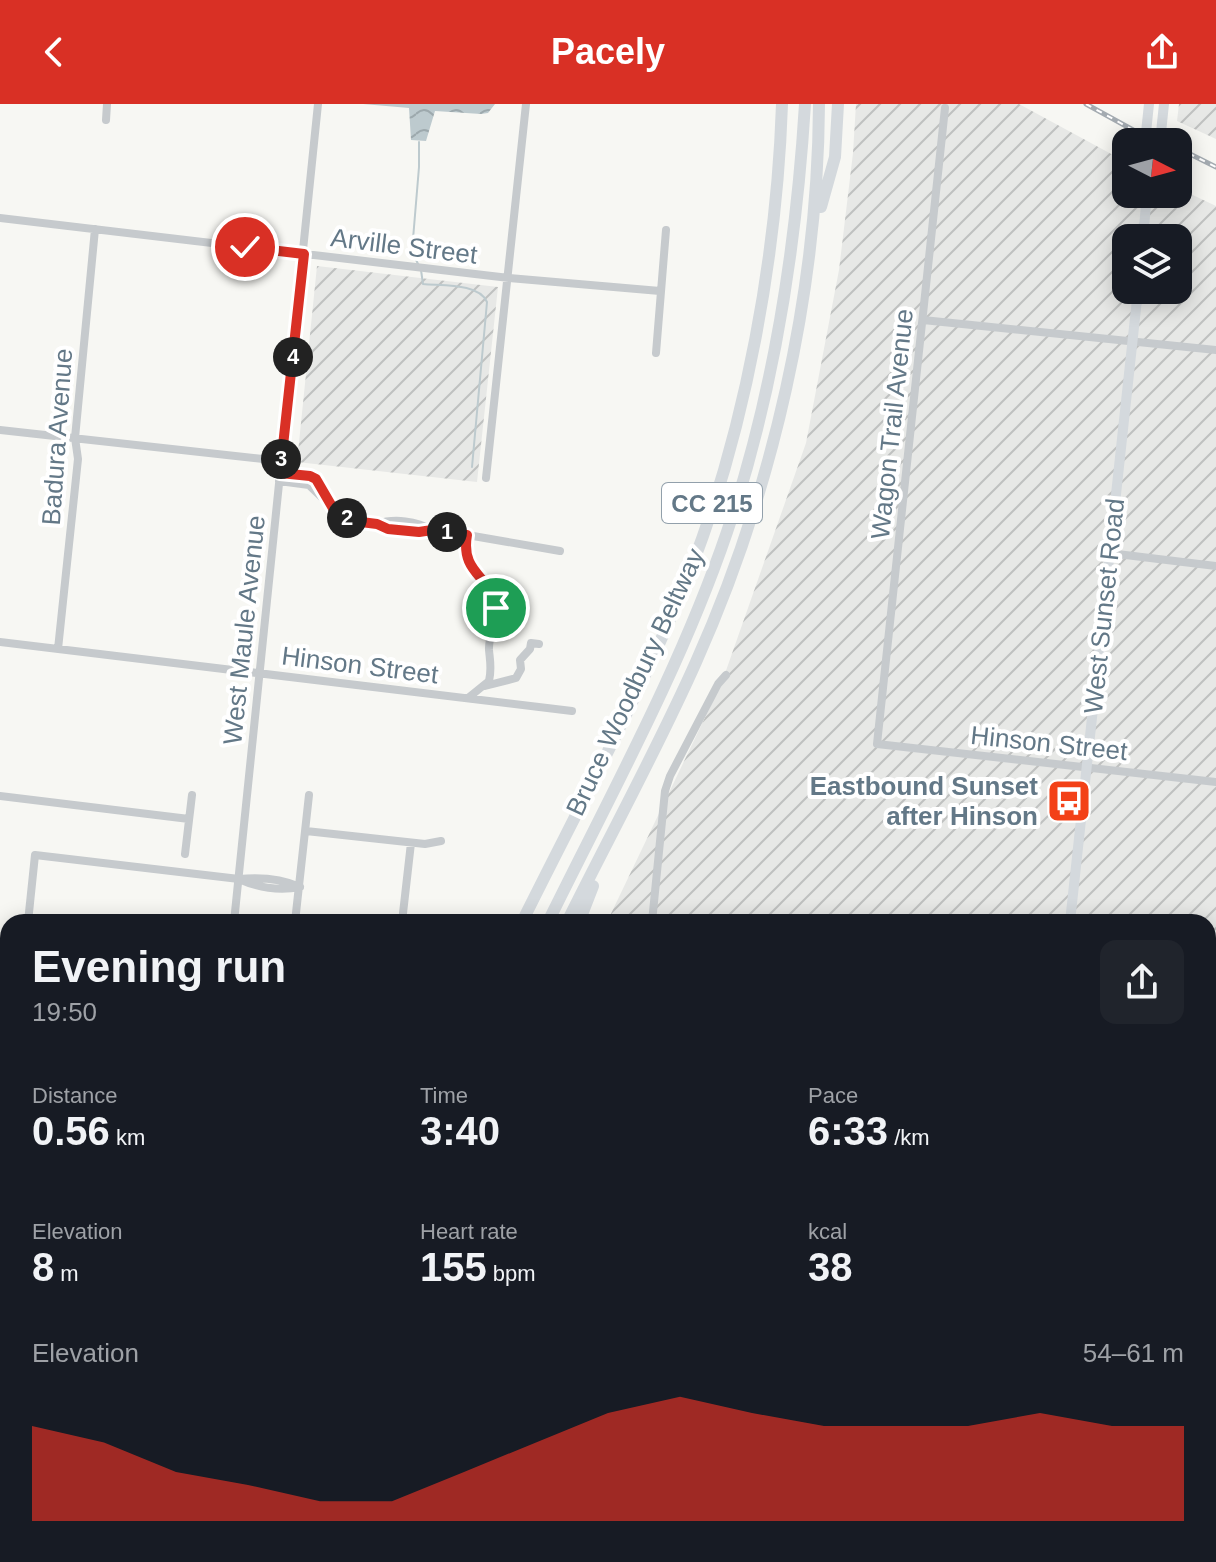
<!DOCTYPE html>
<meta charset="utf-8">
<style>
:root{--surface:#171b24;--page:#20242c;--text:#f1f3f6;--muted:#9ea1a6;--accent:#d93025}
body{margin:0;font-family:Arial,sans-serif;background:var(--page);color:var(--text);height:100vh;display:flex;flex-direction:column;font-size:30px;white-space:nowrap}
*{box-sizing:border-box;margin:0}
p{font-size:26px;color:var(--muted)}
.icon{flex:none;width:44px;height:44px;fill:none;stroke:currentColor;stroke-width:2;stroke-linecap:round;stroke-linejoin:round}
.map{position:relative;flex:1;overflow:hidden}
.side{position:absolute;left:0px;top:810px;width:1216px;height:648px;display:flex;flex-direction:column;background:var(--surface);border-radius:24px 24px 0 0;box-shadow:0 4px 20px #0003}
.side>*{flex:none}
.needle{width:52px;rotate:96deg}
.buttons{position:absolute;left:1112px;top:24px;display:grid;gap:16px}
.buttons a{display:grid;place-items:center;width:80px;height:80px;border-radius:16px;background:var(--surface);box-shadow:0 4px 20px #0003;font-size:40px}
.pin{position:absolute;display:grid;place-items:center;width:68px;height:68px;color:#fff;margin:-34px;border:4px solid #fff;border-radius:50%;box-shadow:0 2px 8px #0007}
.km{position:absolute;width:40px;height:40px;margin:-20px;border-radius:50%;background:#222;color:#fff;font-size:22px;line-height:40px;text-align:center}
.round{display:grid;place-items:center;flex:none;width:84px;height:84px;border-radius:16px;background:var(--page)}
.summary{display:flex;align-items:center;justify-content:space-between;height:136px;padding:0 32px}
h1{font-size:44px;font-weight:800;line-height:60px}
.stats{display:grid;grid-template-columns:repeat(3,1fr);gap:12px;height:136px;padding:8px 32px}
.stats div{display:grid;align-content:center}
.stats b{font-size:40px;font-weight:800}
.stats small{font-size:22px;font-weight:400}
.stats p{font-size:22px}
.chart{height:224px;padding:16px 32px}
.chart p{display:flex;justify-content:space-between}
.chart svg{width:100%;height:144px;margin-top:8px;fill:var(--accent);opacity:.7}
header{display:flex;justify-content:space-between;align-items:center;height:104px;padding:0 32px;background:var(--accent);color:#fff;font-size:36px;font-weight:800}
.map>svg:first-child{display:block}
</style>
<header><svg class="icon" aria-label="back" viewBox="0 0 24 24"><path d="M15 5l-7 7 7 7"/></svg>Pacely<svg class="icon" aria-label="share" viewBox="0 0 24 24"><path d="M12 15V3M7 8l5-5 5 5M5 13v7h14v-7"/></svg></header>
<div class="map">
<svg width="1216" height="1458" viewBox="0 0 1216 1458">
<defs>
<pattern id="industrial-furrows" width="10" height="10" patternUnits="userSpaceOnUse" patternTransform="scale(2)"><rect width="10" height="10" fill="#e7e8e6"/><path d="M-1 1l2-2M0 10L10 0M9 11l2-2" fill="none" stroke="#bfc1c0"/></pattern>
<pattern id="water-waves" width="16" height="10" patternUnits="userSpaceOnUse" patternTransform="scale(2)"><rect width="16" height="10" fill="#bdcace"/><path d="M0 5q4-4 8 0t8 0" fill="none" stroke="#9da9ad"/></pattern>
</defs>
<rect width="100%" height="100%" fill="#f7f7f3"/>
<path fill="url(#industrial-furrows)" fill-rule="evenodd" d="M856,0H1019L1126,58V90H1178V84L1216,102V1458H391L392,1450H1208V818H607L722,578L806,339L839,166L853,49ZM1126,134H1178V186H1126Z
M1179,0H1216V35L1177,17Z
M317,162L498,183L477,378L297,358Z"/>
<path fill="url(#water-waves)" d="M363,0H495L488,9L481,10L435,7L426,37L411,36L409,4Z"/>
<g fill="none" stroke-linecap="round" stroke-linejoin="round">
<path stroke="#bdcace" stroke-width="2" d="M418,160L412,147L419,63V38
M421,166L423,180C442,182 479,179 487,198L472,363
M85,1458L96,1450"/>
<path stroke="#c6cacd" stroke-width="8" d="M945,4L877,640L1216,678
M106,16L107,0
M0,114L509,174L660,187
M923,216L1216,246
M656,249L666,126
M0,326L281,357
M280,369C305,371 317,367 326,394
M486,374L526,0
M279,377L309,381L338,409L353,417L377,420L388,425L419,428L432,426L450,428L560,447
M377,420C394,414 417,417 432,426
M467,431C460,467 486,468 495,497C500,512 488,530 489,546C490,557 492,565 489,577L468,594
M1109,449L1216,462
M496,498L509,517
M0,538L572,607
M58,545L78,355L75,334L95,125
M485,582L516,574L521,565L520,556L530,545L531,539L539,540
M0,692L189,715
M306,727L425,740L441,737
M185,750L192,691
M239,775C259,784 279,787 300,783
M28,818L35,751L239,775C260,773 280,774 300,783
M234,818L318,0
M295,818L309,691
M402,818L411,739
M652,818L665,687L670,672L718,580L726,571
M0,900L1,901
M0,1056L8,998
M0,1168H8
M1208,1320L1216,1280
M0,1375L8,1376
M553,1458L554,1450
M1180,1458L1182,1450"/>
<path stroke="#d4d9dd" stroke-width="10" d="M1145,38L1149,0
M1160,38L1164,0
M1143,134L1146,101L1151,90
M1070,818L1138,186
M0,959L8,960
M1208,1105H1216
M957,1458L959,1450
M969,1458L970,1450"/>
<path stroke="#d4d9dd" stroke-width="12" d="M821,103L835,53L838,0
M522,818C580,701 644,584 692,462C746,321 777,151 782,0
M548,818C611,690 681,563 727,428C774,289 796,146 805,0
M567,818C610,731 657,646 696,558C773,386 818,188 819,0
M579,818L593,782
M138,1458L147,1450
M208,1458L212,1450
M231,1458L235,1450
M250,1458L256,1450
M346,1458L347,1450
M355,1458V1450"/>
<g stroke="#a4abb1" stroke-width="5">
<path id="rail" d="M1086,0L1155,38
M1178,44L1216,63"/>
</g>
<use href="#rail" stroke="#fff" stroke-width="2" stroke-dasharray="6" stroke-linecap="butt"/>
</g>
<g fill="none" stroke-linecap="round" stroke-linejoin="round">
<g stroke="#fff" stroke-width="16">
<path id="route" d="M245,143L304,150L280,369L310,372L316,375L334,406L353,417L377,420L388,425L419,428L432,426L467,431C460,471 492,471 496,504"/>
</g>
<use href="#route" stroke="#d93025" stroke-width="10"/>
</g>
<defs>
<g id="bus-square" transform="scale(2.3)"><rect x="-9" y="-9" width="18" height="18" rx="4" fill="#f34117" stroke="#fff"/><path d="M-5-6H5V4H4V6H2V4H-2V6H-4V4H-5ZM-3.5-4V0h7V-4ZM-3.5 1.2v1.5H-2V1.2ZM2 1.2v1.5H3.5V1.2Z" fill="#fff"/></g>
</defs>
<g fill-rule="evenodd">
<use href="#bus-square" x="1069" y="697"/>
</g>
<g text-anchor="middle" dominant-baseline="central" stroke-width="8" stroke-linejoin="round" paint-order="stroke">
<rect fill="#fff" stroke="#92a0ab" stroke-width="2" x="662" y="379" width="100" height="40" rx="6"/>
<g font-size="24" font-weight="bold" fill="#637887">
<text x="712" y="399">CC 215</text>
</g>
<g font-size="26" fill="#637887" stroke="#fff">
<text transform="translate(404 142) rotate(7)">Arville Street</text>
<text transform="translate(892 320) rotate(-84)">Wagon Trail Avenue</text>
<text transform="translate(57 333) rotate(-86)">Badura Avenue</text>
<text transform="translate(1104 502) rotate(-84)">West Sunset Road</text>
<text transform="translate(244 526) rotate(-84)">West Maule Avenue</text>
<text transform="translate(360 561) rotate(7)">Hinson Street</text>
<text transform="translate(635 578) rotate(-65)">Bruce Woodbury Beltway</text>
<text transform="translate(1049 639) rotate(6)">Hinson Street</text>
</g>
<g font-size="26" font-weight="bold" fill="#637887" stroke="#fff" text-anchor="end">
<text x="1038" y="682">Eastbound Sunset<tspan x="1038" dy="30">after Hinson</tspan></text>
</g>
</g>
</svg>
<div class="buttons">
<a><svg class="needle" viewBox="-14 -14 28 28"><path d="M0-13l5 13h-10z" fill="#e53935"/><path d="M0 13l5-13h-10z" fill="#9ea1a6"/></svg></a>
<a><svg class="icon" aria-label="layers" viewBox="0 0 24 24"><path d="M12 4l9 5-9 5-9-5zM3 14l9 5 9-5"/></svg></a>
</div>
<div class="pin" style="left:496px;top:504px;background:#1e9e55"><svg class="icon" aria-label="arrive" viewBox="0 0 24 24"><path d="M6 21V4h12l-3 4 3 4H6"/></svg></div>
<div class="pin" style="left:245px;top:143px;background:#d93025"><svg class="icon" aria-label="check" viewBox="0 0 24 24"><path d="M5 12l5 5 9-10"/></svg></div>
<b class="km" style="left:447px;top:428px">1</b>
<b class="km" style="left:347px;top:414px">2</b>
<b class="km" style="left:281px;top:355px">3</b>
<b class="km" style="left:293px;top:253px">4</b>
<section class="side">
<div class="summary"><div><h1>Evening run</h1><p>19:50</p></div><a class="round"><svg class="icon" aria-label="share" viewBox="0 0 24 24"><path d="M12 15V3M7 8l5-5 5 5M5 13v7h14v-7"/></svg></a></div>
<div class="stats">
<div><p>Distance</p><b>0.56<small> km</small></b></div>
<div><p>Time</p><b>3:40</b></div>
<div><p>Pace</p><b>6:33<small> /km</small></b></div>
</div>
<div class="stats">
<div><p>Elevation</p><b>8<small> m</small></b></div>
<div><p>Heart rate</p><b>155<small> bpm</small></b></div>
<div><p>kcal</p><b>38</b></div>
</div>
<div class="chart"><p><span>Elevation</span>54–61 m</p>
<svg viewBox="0 0 160 44" preserveAspectRatio="none"><path d="M0 44V15L10 20L20 29L30 33L40 38L50 38L60 29L70 20L80 11L90 6L100 11L110 15L120 15L130 15L140 11L150 15L160 15V44z"/></svg>
</div>
</section>
</div>
